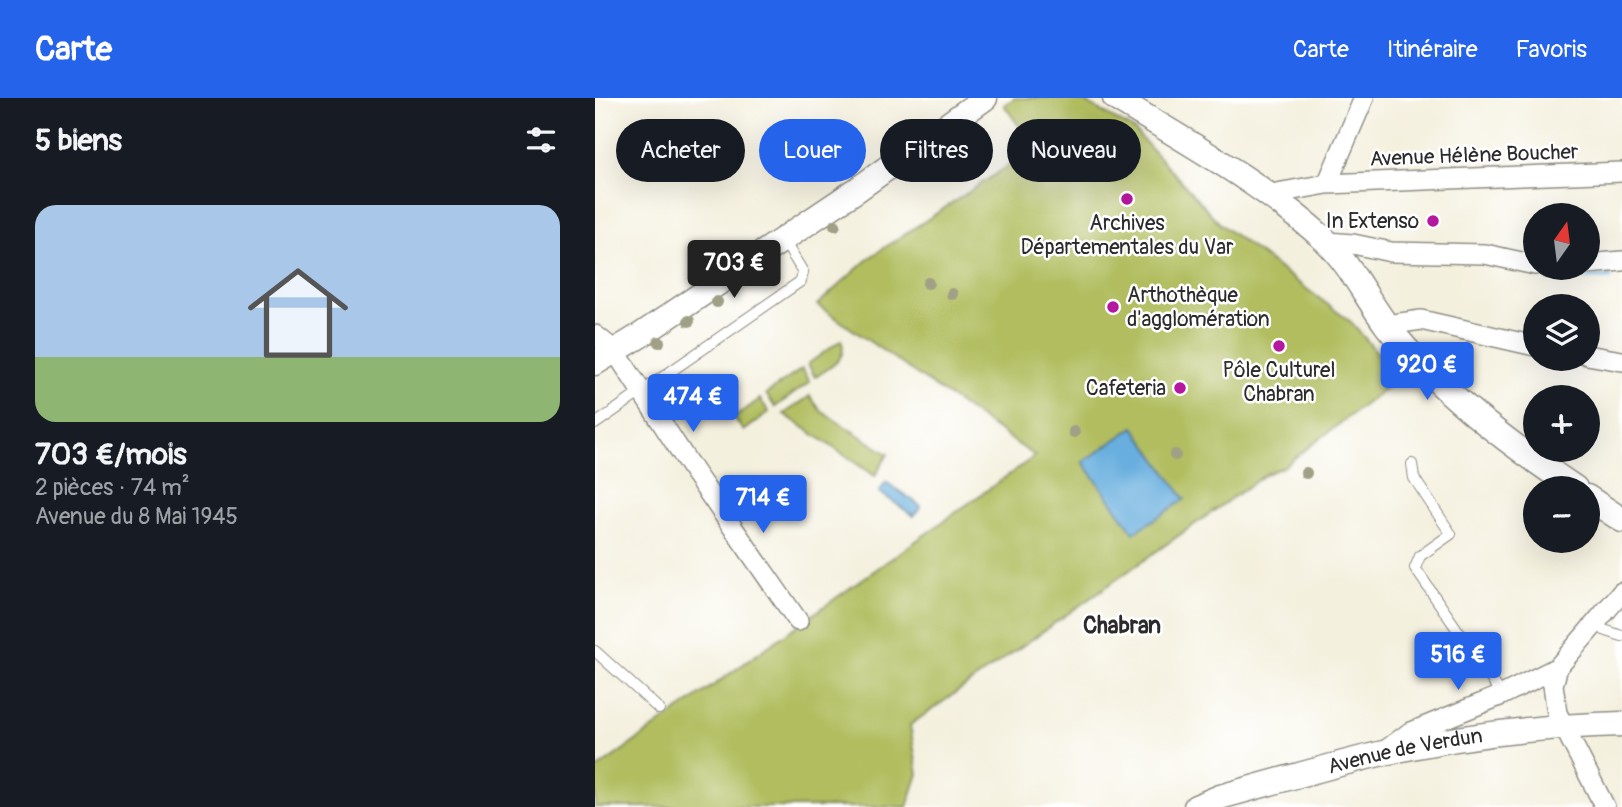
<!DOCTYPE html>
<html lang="fr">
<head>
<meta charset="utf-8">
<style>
	:root { --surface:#171b24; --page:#20242c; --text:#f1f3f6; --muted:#9ea1a6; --accent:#2563eb }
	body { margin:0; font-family:Pangolin,sans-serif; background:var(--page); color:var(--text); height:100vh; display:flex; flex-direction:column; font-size:26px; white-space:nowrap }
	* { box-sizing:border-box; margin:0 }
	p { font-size:23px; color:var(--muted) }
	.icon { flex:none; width:38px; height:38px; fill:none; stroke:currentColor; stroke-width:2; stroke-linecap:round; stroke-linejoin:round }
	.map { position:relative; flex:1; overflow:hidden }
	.panel { display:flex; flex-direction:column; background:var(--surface); width:595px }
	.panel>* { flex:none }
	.hud { position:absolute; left:21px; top:21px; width:665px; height:63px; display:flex; gap:14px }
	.needle { width:46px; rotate:14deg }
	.tools { position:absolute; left:928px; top:105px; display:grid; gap:14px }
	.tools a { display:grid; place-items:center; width:77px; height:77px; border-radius:50%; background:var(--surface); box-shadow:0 7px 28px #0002; font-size:35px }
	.price { position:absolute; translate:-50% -60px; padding:0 16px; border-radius:7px; background:var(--accent); color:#fff; font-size:23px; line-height:46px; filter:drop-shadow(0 2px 4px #0008) }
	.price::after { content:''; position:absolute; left:50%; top:42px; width:21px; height:16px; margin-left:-10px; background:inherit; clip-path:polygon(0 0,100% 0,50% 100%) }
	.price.active { background:#222; color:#fff }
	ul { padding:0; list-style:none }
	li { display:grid; align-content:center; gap:14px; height:371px; padding:0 35px }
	li span { display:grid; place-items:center; height:217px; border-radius:21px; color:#555 }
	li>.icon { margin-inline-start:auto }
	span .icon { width:126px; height:126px; fill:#fffc; stroke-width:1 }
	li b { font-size:30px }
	h2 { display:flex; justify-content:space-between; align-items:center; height:84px; padding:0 35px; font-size:30px }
	.pill { padding:0 24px; border-radius:32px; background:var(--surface); box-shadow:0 7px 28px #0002; font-size:24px; line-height:63px }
	.pill.active { background:var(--accent); color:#fff }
	header { display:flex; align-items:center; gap:42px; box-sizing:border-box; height:98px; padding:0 35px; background:var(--accent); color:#fff }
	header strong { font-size:33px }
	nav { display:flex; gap:38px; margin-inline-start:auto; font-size:24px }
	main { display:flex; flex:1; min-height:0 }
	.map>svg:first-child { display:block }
	.green { fill:#b1bd5e; stroke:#6e7444; stroke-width:2 }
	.water { fill:#67aede; stroke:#496c84; stroke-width:2 }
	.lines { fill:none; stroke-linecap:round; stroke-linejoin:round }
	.stream { stroke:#67aede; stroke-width:5 }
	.service-casing { stroke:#908e84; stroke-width:12 }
	.minor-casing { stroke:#908e84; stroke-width:22 }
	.tertiary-casing { stroke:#908e84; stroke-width:27 }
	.service { stroke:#fff; stroke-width:10 }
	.minor { stroke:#fff; stroke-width:19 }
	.tertiary { stroke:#fff; stroke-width:24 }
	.tree { fill:#9fa085 }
	.poi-dot { fill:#b5179e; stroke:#fff; stroke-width:2.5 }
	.labels { text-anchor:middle; stroke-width:5; stroke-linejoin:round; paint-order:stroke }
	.street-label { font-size:21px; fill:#2b2b2b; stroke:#fff }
	.poi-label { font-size:21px; fill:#2b2b2b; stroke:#fff; text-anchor:end }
	.neighbourhood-label { font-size:23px; font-weight:bold; fill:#2b2b2b; stroke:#fff }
</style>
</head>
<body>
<header>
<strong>Carte</strong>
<nav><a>Carte</a><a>Itinéraire</a><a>Favoris</a></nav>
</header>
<main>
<section class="panel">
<h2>5 biens<svg class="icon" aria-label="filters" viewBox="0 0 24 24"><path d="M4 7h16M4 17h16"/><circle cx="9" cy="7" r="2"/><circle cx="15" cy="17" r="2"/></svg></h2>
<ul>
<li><span style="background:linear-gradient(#a9c7e8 70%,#8fb573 0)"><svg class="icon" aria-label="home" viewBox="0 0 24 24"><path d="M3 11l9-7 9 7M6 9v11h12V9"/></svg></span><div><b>703 €/mois</b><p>2 pièces · 74 m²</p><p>Avenue du 8 Mai 1945</p></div></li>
</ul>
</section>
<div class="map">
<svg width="1027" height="709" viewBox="0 0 1027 709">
	<rect width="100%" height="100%" fill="#fff"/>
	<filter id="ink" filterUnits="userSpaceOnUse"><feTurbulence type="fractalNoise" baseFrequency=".0143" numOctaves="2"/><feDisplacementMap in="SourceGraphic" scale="14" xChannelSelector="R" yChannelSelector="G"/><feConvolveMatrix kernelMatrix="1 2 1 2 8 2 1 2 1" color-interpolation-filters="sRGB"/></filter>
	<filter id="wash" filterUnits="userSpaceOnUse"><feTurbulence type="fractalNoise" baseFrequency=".00686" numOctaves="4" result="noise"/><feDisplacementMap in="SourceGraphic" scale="28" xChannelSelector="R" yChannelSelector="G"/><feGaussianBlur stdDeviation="1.57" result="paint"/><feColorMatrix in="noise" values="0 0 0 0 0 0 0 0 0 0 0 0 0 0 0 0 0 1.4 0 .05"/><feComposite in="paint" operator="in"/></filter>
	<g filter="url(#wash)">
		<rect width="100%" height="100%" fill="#f4f0de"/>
		<!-- green -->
		<path class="green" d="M 420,0 L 475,0 L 488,3 L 539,32 L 626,127 L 756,224 L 804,280 L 688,369 L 671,376 L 315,627 L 323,676 L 312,709 L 0,709 L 0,672 L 440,358 L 222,207 L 274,160 L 440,50 L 409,7 Z
			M 246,242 C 254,261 234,270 220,279 L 213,266 Z
			M 207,271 L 215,284 L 180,309 L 171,296 Z
			M 215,298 L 226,313 L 293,356 L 280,378 L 189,316 Z
			M 165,301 L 174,314 L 149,333 L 139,320 Z"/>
		<!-- water -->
		<path class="water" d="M 539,329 L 590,401 L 539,435 L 488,364 Z
			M 291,384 L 326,408 L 319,418 L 284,394 Z"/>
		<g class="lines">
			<!-- stream -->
			<path class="stream" d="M 938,174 L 962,179 L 1015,179"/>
		</g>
	</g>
	<g filter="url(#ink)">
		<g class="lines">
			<defs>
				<path id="service" d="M 0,326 L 206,183 L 208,174 L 189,143
					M 817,366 L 819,380 L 856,436 L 825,458 L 820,470 L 907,597
					M 1001,525 L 1009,532 L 1027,538
					M 0,553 L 64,611"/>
				<path id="minor" d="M 732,86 L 1027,74
					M 676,96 L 732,86 L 769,0
					M 732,144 L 758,146 L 796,154 L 890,156 L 940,167
					M 992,166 L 1027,163
					M 953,170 L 956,170
					M 792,227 L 826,222 L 940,248
					M 0,237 L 20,253 L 99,374 L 203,523
					M 992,257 L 1027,263
					M 791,652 L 814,635 L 907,597 L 963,569
					M 1010,709 L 962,615 L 958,587 L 963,569 L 1027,494"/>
				<g id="tertiary">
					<path d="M 520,0 C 592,44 667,85 730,142 C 754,165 772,201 792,228 C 844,293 911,344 980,390"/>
					<path d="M 0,265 L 46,237 L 263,91 L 390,0"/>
					<path d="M 992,399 L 1027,422"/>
					<path id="s1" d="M 601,709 L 625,699 C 678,684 731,669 784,656 C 862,638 948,628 1027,626"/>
				</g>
			</defs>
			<!-- service casing -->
			<use href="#service" class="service-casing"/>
			<!-- minor casing -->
			<use href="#minor" class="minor-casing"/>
			<!-- tertiary casing -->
			<use href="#tertiary" class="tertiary-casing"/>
			<!-- service -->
			<use href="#service" class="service"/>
			<!-- minor -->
			<use href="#minor" class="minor"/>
			<!-- tertiary -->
			<use href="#tertiary" class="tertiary"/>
		</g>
		<!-- trees -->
		<g class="tree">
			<circle cx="362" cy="36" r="6"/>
			<circle cx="329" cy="61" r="6"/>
			<circle cx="240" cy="127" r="6"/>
			<circle cx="152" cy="181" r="6"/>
			<circle cx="333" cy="185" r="6"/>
			<circle cx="357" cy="196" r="6"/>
			<circle cx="122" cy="204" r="6"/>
			<circle cx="94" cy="223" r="6"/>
			<circle cx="64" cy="244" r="6"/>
			<circle cx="479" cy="334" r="6"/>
			<circle cx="580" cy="357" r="6"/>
			<circle cx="711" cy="375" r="6"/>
		</g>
	</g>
	<!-- markers -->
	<g class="poi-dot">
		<circle cx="532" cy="101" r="7"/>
		<circle cx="838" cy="123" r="7"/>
		<circle cx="518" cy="209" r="7"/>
		<circle cx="684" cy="248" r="7"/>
		<circle cx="585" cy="290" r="7"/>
	</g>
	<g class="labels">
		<!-- street labels -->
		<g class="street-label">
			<text transform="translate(879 57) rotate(-2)" y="7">Avenue Hélène Boucher</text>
			<text dy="7" stroke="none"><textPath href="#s1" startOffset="217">Avenue de Verdun</textPath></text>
		</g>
		<!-- poi labels -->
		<g class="poi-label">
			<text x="824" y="130">In Extenso</text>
			<text x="532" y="132" text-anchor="middle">Archives<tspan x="532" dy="24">Départementales du Var</tspan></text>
			<text x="532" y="204" text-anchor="start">Arthothèque<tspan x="532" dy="24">d'agglomération</tspan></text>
			<text x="684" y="279" text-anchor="middle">Pôle Culturel<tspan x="684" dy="24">Chabran</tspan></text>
			<text x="571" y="297">Cafeteria</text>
		</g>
		<!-- neighbourhood labels -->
		<g class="neighbourhood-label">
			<text x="527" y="535">Chabran</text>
		</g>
	</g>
</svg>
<div class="tools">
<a><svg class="needle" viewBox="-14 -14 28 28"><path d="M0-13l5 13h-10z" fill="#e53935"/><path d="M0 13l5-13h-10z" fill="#9ea1a6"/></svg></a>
<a><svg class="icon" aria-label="layers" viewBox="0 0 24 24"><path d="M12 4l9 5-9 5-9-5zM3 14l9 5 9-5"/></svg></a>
<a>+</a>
<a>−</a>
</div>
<b class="price active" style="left:139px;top:202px">703 €</b>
<b class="price" style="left:832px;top:304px">920 €</b>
<b class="price" style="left:98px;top:336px">474 €</b>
<b class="price" style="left:168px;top:437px">714 €</b>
<b class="price" style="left:863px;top:594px">516 €</b>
<div class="hud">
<a class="pill">Acheter</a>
<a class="pill active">Louer</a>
<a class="pill">Filtres</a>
<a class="pill">Nouveau</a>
</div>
</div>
</main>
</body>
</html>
